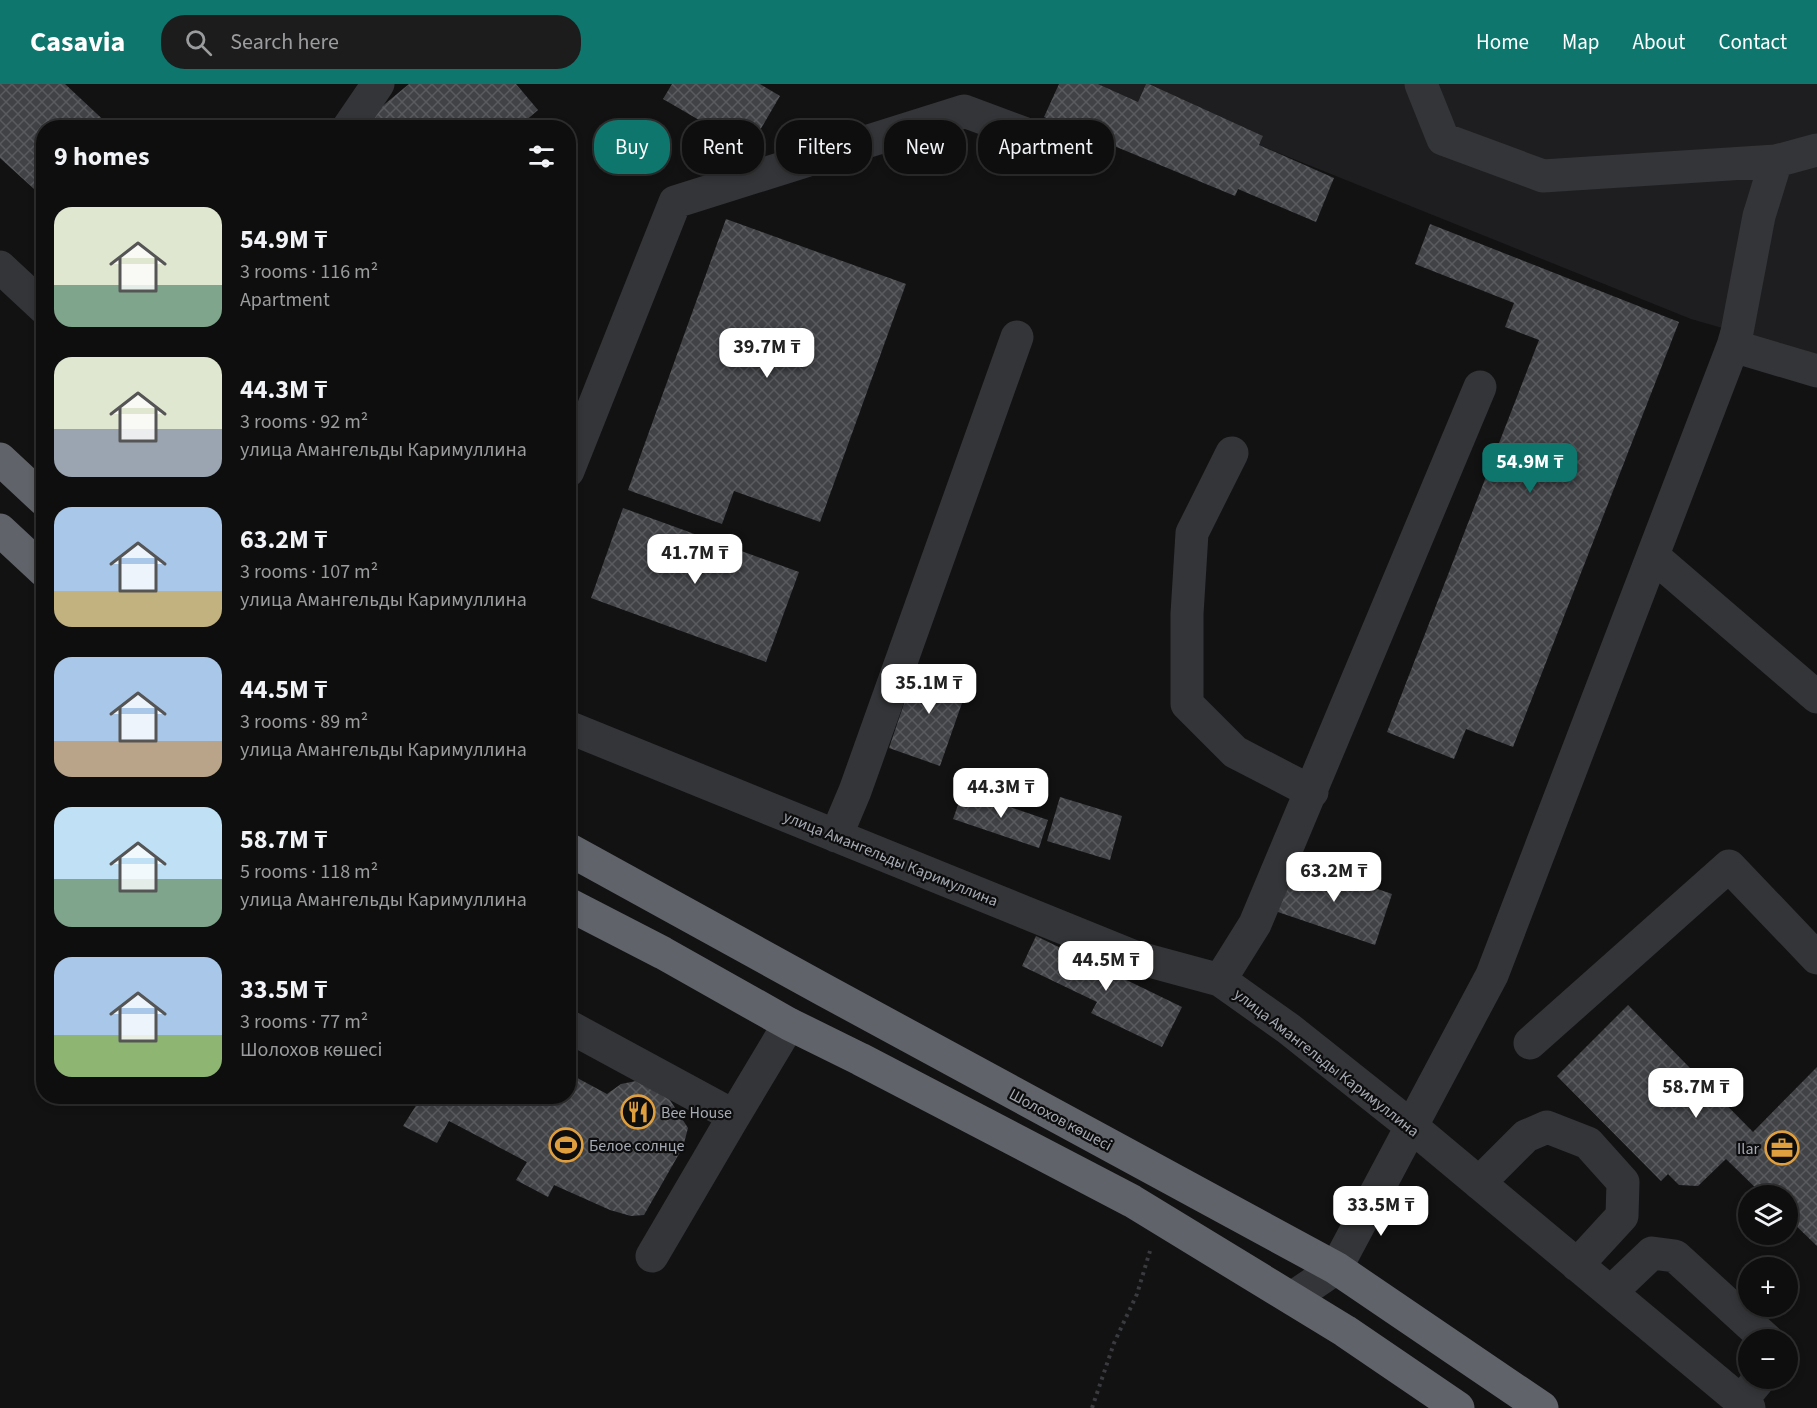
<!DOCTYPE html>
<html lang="en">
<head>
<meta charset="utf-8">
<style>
	:root { --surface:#0e0e0e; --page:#1c1c1c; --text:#f1f3f6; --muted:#9b9c9e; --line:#2e2e2e; --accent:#0f766e }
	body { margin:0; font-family:"Source Sans 3",sans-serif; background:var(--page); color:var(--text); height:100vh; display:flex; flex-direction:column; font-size:22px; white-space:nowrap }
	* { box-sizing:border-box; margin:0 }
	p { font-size:20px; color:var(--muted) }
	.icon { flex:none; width:33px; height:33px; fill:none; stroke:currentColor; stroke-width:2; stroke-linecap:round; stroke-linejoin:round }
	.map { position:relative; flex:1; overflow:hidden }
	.details { position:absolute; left:36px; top:36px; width:540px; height:984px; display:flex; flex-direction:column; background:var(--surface); border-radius:24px; box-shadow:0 3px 9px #0003,0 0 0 2px var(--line) }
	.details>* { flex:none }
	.guide { position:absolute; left:594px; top:36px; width:570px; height:54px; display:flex; gap:12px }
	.fabs { position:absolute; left:1738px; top:1101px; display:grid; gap:12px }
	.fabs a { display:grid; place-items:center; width:60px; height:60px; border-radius:50%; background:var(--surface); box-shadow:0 3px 9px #0003,0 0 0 2px var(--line); font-size:30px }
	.price { position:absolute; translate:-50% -51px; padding:0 14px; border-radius:12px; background:#fff; color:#222; font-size:20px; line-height:39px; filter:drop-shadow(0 2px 3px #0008) }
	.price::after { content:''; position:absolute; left:50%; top:36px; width:18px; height:14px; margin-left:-9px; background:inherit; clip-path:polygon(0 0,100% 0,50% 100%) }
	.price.on { background:var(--accent); color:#fff }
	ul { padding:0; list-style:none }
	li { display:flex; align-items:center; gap:18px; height:150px; padding:0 18px }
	li span { display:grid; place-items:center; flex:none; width:168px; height:120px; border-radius:18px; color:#555 }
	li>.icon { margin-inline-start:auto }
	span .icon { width:72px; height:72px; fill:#fffc; stroke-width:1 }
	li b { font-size:26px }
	h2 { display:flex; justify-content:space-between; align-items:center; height:72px; padding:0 18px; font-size:26px }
	.pill { padding:0 21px; border-radius:24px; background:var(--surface); box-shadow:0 3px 9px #0003,0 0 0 2px var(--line); font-size:21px; line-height:54px }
	.pill.on { background:var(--accent); color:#fff }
	header { display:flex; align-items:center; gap:36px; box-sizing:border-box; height:84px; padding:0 30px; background:var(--accent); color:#fff }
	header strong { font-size:28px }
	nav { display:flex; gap:33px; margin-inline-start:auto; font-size:21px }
	.search { width:420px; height:54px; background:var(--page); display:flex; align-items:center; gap:15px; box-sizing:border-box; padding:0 21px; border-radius:24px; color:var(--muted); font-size:22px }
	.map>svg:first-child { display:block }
	.built { fill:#1e1e20 }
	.building { fill:url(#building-cross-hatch) }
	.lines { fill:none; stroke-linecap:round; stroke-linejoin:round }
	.path { stroke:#3a3b3f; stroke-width:4; stroke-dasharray:3 4.5; stroke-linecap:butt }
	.minor { stroke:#343538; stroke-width:33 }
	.highway { stroke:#606369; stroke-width:33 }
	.labels { text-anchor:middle; stroke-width:4.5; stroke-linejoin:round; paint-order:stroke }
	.street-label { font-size:16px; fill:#a5aab3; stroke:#0d0d0e }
	.poi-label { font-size:16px; fill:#a5aab3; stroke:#0d0d0e; text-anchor:start }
</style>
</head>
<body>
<header>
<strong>Casavia</strong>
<div class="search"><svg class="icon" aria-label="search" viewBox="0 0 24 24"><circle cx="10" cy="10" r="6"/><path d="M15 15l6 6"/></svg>Search here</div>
<nav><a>Home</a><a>Map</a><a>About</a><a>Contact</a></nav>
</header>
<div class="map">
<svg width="1817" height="1324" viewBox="0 0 1817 1324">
	<defs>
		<pattern id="building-cross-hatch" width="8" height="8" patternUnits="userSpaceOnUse" patternTransform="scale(1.5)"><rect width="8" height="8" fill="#414246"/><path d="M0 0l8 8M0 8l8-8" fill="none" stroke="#595b5e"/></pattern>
	</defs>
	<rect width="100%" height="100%" fill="#121213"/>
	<!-- built -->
	<path class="built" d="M 1098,0 L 1146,0 L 1138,18 Z
		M 1149,0 L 1817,0 L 1817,271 L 1691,235 L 1259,61 L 1263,52 Z"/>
	<!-- building -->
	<path class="building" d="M 0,0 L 65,0 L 112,44 L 44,44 L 44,114 L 0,74 Z
		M 409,0 L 516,0 L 538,26 L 517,44 L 376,44 L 368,34 Z
		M 672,0 L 760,0 L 780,12 L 749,65 L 663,15 Z
		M 1059,0 L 1098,0 L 1138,18 L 1146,0 L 1149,0 L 1263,52 L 1259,61 L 1334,94 L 1316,138 L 1238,105 L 1235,112 L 1044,33 Z
		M 726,135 L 906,200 L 820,438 L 734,407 L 722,440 L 628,406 Z
		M 1430,140 L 1679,238 L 1513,663 L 1466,645 L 1454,675 L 1387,648 L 1539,256 L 1505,243 L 1514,219 L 1415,180 Z
		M 623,424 L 799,488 L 766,578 L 591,514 Z
		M 917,581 L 969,599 L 940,682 L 889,664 Z
		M 963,707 L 1048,736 L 1039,764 L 953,735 Z
		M 1060,713 L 1122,732 L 1110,776 L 1047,757 Z
		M 1293,776 L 1392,810 L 1375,861 L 1275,827 Z
		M 1036,852 L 1182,923 L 1162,963 L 1091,929 L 1097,918 L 1022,882 Z
		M 1628,921 L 1753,1048 L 1817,983 L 1817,1162 L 1788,1134 L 1788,1112 L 1764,1112 L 1726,1075 L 1698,1102 L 1679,1101 L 1668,1090 L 1661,1097 L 1557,992 Z
		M 568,989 L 607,1010 L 621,1000 L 641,996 L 668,1013 L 688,1044 L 683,1063 L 644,1131 L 631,1132 L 610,1126 L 554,1101 L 548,1113 L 516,1096 L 527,1078 L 449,1037 L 437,1059 L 403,1042 L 417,1020 L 403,1012 L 568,1012 Z"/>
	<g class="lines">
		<!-- path -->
		<path class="path" d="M 1092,1324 L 1114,1259 L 1137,1210 L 1150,1167"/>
		<!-- minor -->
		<path class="minor" d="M 1421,0 L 1443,55 L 1543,92 L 1776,77
			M 348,44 L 378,0
			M 0,183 L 44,224
			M 1733,262 L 1737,248 L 1759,132 L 1776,77 L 1817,66
			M 1232,369 L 1192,449 L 1187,530 L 1187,620 L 1235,668 L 1312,708
			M 568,387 L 675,118 L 964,27 L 1064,64
			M 1653,472 L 1817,613
			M 568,643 L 1135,873 L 1220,896 L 1289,945 L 1411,1042 L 1749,1324
			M 836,752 L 855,707 L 1017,253
			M 1220,896 L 1255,840 L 1480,303
			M 568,942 L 734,1032 L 789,940
			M 1530,959 L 1729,782 L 1817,874
			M 1479,1099 L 1526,1052 L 1547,1043 L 1588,1059 L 1623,1098 L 1622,1132 L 1577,1181
			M 652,1172 L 734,1032
			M 1611,1208 L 1652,1169 L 1675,1172 L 1767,1256
			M 1292,1214 L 1336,1184 L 1492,891 L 1733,262 L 1817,287
			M 1741,1317 L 1760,1294"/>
		<!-- highway -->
		<path class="highway" d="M 0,375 L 44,416
			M 0,446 L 44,487
			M 568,765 L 824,906 L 1336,1184 L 1542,1324
			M 568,820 L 663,869 L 789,940 L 860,975 L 1132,1117 L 1345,1247 L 1458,1324"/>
	</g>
	<!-- icons -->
	<defs>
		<symbol id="restaurant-ring" viewBox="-11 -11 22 22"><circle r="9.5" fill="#0d0d0e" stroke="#df9f3e" stroke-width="1.5"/><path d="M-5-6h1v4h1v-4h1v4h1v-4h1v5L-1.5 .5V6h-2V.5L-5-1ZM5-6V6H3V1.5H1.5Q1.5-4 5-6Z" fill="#df9f3e"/></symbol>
		<symbol id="stadium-ring" viewBox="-11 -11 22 22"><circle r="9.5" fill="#0d0d0e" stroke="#df9f3e" stroke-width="1.5"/><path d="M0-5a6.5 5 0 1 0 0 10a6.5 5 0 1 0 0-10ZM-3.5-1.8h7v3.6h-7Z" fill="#df9f3e"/></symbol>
		<symbol id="office-ring" viewBox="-11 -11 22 22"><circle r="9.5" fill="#0d0d0e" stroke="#df9f3e" stroke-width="1.5"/><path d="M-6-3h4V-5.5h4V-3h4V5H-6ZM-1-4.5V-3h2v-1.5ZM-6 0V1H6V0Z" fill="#df9f3e"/></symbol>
	</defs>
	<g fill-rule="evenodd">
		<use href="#restaurant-ring" x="619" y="1009" width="38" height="38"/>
		<use href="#stadium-ring" x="547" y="1042" width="38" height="38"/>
		<use href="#office-ring" x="1763" y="1045" width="38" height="38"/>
	</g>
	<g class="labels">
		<!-- street labels -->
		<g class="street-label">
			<text transform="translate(891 774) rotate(22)" y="6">улица Амангельды Каримуллина</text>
			<text transform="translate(1327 978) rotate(38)" y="6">улица Амангельды Каримуллина</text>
			<text transform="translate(1061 1035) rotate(28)" y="6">Шолохов көшесі</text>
		</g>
		<!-- poi labels -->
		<g class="poi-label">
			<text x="661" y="1034">Bee House</text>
			<text x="589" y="1067">Белое солнце</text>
			<text x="1759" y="1070" text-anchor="end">Ilar</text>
		</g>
	</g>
</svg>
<div class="fabs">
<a><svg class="icon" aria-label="layers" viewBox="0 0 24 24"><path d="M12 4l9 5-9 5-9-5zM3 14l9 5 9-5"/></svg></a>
<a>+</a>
<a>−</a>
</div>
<b class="price" style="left:767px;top:295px">39.7M ₸</b>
<b class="price on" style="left:1530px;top:410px">54.9M ₸</b>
<b class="price" style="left:695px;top:501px">41.7M ₸</b>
<b class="price" style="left:929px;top:631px">35.1M ₸</b>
<b class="price" style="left:1001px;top:735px">44.3M ₸</b>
<b class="price" style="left:1334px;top:819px">63.2M ₸</b>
<b class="price" style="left:1106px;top:908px">44.5M ₸</b>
<b class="price" style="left:1696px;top:1035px">58.7M ₸</b>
<b class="price" style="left:1381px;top:1153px">33.5M ₸</b>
<div class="guide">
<a class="pill on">Buy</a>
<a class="pill">Rent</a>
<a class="pill">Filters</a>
<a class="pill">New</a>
<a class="pill">Apartment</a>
</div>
<section class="details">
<h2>9 homes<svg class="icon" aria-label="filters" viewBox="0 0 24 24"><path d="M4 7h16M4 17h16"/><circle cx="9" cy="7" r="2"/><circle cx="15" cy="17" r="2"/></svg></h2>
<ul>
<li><span style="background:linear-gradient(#dfe7d0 65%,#7fa58c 0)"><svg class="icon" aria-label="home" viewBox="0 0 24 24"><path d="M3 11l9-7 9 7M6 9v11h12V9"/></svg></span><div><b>54.9M ₸</b><p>3 rooms · 116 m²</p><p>Apartment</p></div></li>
<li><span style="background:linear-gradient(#dfe7d0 60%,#9aa5b1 0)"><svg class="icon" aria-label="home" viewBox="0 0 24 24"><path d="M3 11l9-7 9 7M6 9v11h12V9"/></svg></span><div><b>44.3M ₸</b><p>3 rooms · 92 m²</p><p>улица Амангельды Каримуллина</p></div></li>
<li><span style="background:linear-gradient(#a9c7e8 70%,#c2b280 0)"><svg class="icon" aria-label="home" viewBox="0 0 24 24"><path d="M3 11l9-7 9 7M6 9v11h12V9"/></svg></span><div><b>63.2M ₸</b><p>3 rooms · 107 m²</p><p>улица Амангельды Каримуллина</p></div></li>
<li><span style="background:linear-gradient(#a9c7e8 70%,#b9a48a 0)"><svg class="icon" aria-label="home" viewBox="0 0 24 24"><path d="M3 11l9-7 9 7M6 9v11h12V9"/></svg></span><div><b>44.5M ₸</b><p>3 rooms · 89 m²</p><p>улица Амангельды Каримуллина</p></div></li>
<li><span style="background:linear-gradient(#bfe0f5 60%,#7fa58c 0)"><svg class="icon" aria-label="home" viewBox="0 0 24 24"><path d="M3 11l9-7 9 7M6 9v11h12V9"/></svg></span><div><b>58.7M ₸</b><p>5 rooms · 118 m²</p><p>улица Амангельды Каримуллина</p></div></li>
<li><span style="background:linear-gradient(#a9c7e8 65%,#8fb573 0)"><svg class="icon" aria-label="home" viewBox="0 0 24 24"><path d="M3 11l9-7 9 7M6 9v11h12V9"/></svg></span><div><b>33.5M ₸</b><p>3 rooms · 77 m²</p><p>Шолохов көшесі</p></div></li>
</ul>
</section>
</div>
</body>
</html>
